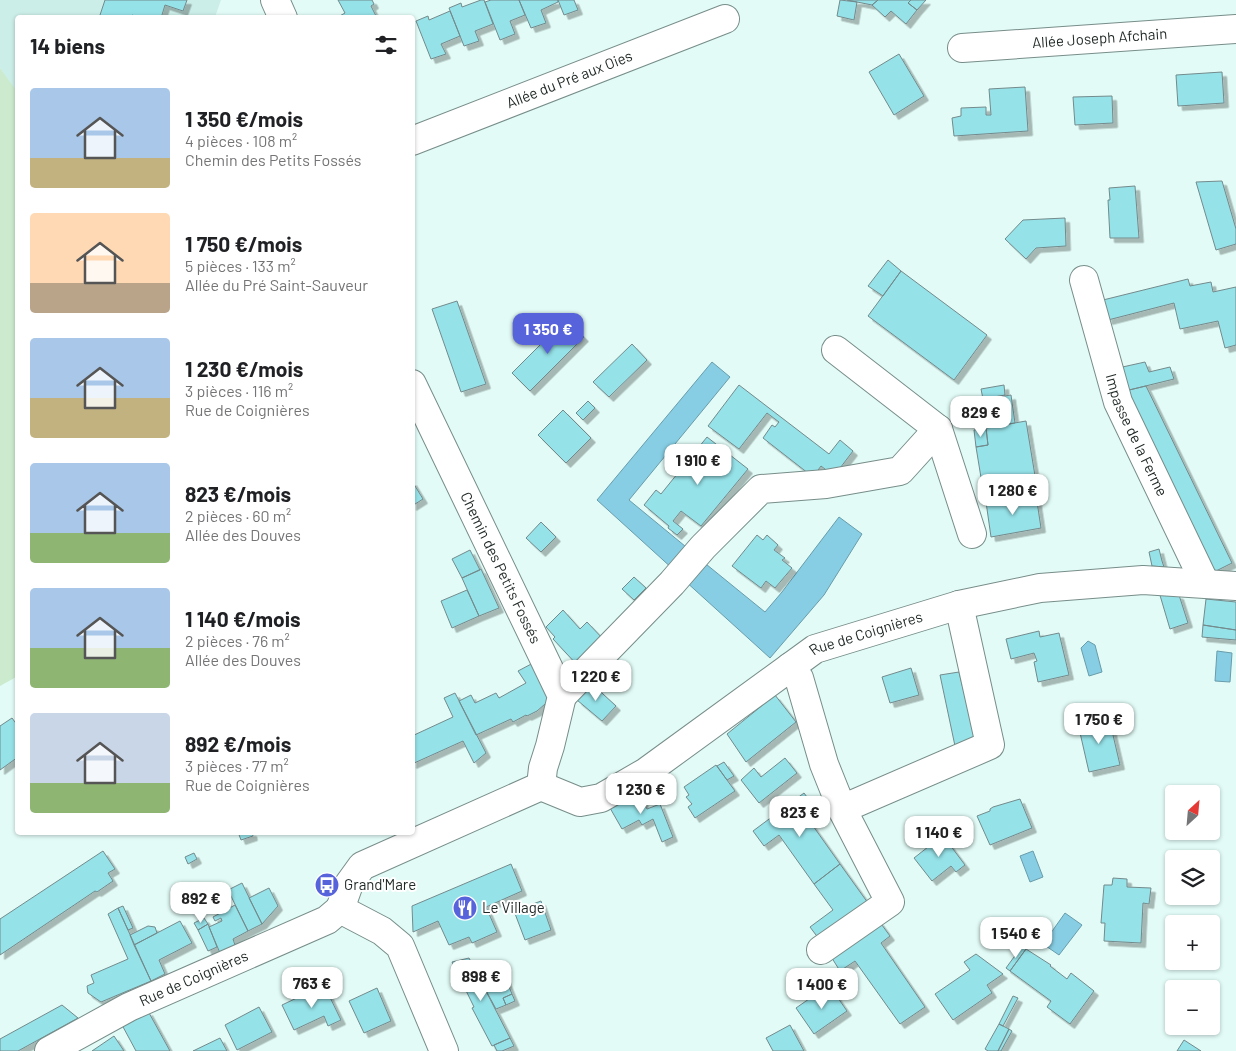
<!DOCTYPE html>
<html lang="fr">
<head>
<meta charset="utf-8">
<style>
	:root { --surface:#fff; --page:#f2f2f2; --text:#202124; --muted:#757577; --accent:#5763da }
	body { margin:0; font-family:Barlow,sans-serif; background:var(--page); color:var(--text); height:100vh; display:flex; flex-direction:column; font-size:19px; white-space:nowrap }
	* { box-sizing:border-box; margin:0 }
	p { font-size:16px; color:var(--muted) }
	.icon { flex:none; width:28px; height:28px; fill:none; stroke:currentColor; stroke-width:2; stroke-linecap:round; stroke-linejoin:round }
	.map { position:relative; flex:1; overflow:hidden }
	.side { position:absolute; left:15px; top:15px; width:400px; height:820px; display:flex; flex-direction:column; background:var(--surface); border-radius:5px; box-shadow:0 1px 4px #0004 }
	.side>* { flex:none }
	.needle { width:32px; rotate:26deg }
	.controls { position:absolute; left:1165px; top:785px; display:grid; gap:10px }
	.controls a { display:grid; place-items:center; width:55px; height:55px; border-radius:5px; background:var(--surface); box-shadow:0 1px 4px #0004; font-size:25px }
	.price { position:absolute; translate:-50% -42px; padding:0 11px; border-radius:10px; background:#fff; color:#222; font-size:16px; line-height:32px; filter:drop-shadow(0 1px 2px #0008) }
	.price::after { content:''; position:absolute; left:50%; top:30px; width:15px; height:11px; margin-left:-8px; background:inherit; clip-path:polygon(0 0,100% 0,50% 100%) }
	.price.current { background:var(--accent); color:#fff }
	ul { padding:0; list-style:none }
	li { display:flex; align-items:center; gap:15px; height:125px; padding:0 15px }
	li span { display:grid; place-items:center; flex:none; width:140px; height:100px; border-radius:5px; color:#555 }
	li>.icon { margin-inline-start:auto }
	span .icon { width:60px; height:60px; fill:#fffc; stroke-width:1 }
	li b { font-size:21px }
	h2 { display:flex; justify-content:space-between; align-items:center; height:60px; padding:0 15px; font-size:21px }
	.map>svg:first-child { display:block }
	.built { fill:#cceee8 }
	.green { fill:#ccebce }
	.water { fill:#87cee4; stroke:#689cab }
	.building { fill:#95e2e8; stroke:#738a8c; filter:url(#shadow) }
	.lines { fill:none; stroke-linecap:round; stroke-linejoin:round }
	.minor-casing { stroke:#778d89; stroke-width:30 }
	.minor { stroke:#fff; stroke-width:28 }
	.labels { text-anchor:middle; stroke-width:4; stroke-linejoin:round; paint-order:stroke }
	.street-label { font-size:15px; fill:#1f2826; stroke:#fff }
	.poi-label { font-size:15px; fill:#1f2826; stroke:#fff; text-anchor:start }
</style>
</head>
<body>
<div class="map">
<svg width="1236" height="1051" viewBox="0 0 1236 1051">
	<defs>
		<filter id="shadow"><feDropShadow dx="4.5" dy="4.5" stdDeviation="0" flood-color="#0004"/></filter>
	</defs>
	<rect width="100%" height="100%" fill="#e2fbf6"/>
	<!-- built -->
	<path class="built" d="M 0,0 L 221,0 L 215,17 L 18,18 L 17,93 L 0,68 Z"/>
	<!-- green -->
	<path class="green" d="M 0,68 L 18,93 L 18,676 L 0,686 Z"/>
	<!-- water -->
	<path class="water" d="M 712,362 L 730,377 L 629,500 L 691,551 L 674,570 L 597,500 Z
		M 839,517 L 862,534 L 824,595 L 770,658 L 684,580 L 701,560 L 765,612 L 782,592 Z
		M 1088,641 L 1095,645 L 1102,672 L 1089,676 L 1081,648 Z
		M 1217,651 L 1232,653 L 1230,682 L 1215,681 Z
		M 1033,851 L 1043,877 L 1030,882 L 1020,856 Z
		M 1065,913 L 1082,925 L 1059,955 L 1043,944 Z"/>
	<!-- building -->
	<path class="building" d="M 105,0 L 187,0 L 183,11 L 165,5 L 161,18 L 140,18 L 132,15 L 131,18 L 99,18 Z
		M 338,0 L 372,0 L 374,4 L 371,6 L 376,16 L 336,18 L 345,13 Z
		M 481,0 L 484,0 L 493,24 L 475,31 L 479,41 L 464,46 L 449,8 L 461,3 L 462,7 Z
		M 491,0 L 519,0 L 525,15 L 510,21 L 515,34 L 500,40 L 485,2 Z
		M 519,0 L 558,0 L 558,2 L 541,10 L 546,23 L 531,28 Z
		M 558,0 L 574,0 L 578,10 L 564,15 Z
		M 840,0 L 857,2 L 854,20 L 837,16 Z
		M 847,0 L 878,0 L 872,5 Z
		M 878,0 L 911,0 L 908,3 L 917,10 L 906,24 L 891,11 L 885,17 L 872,5 Z
		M 911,0 L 926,0 L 917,10 L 908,3 Z
		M 450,11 L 460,36 L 441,44 L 446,54 L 431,59 L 416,21 L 428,16 L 429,20 Z
		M 899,54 L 924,96 L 894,115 L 869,72 Z
		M 1222,72 L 1224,103 L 1178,106 L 1176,75 Z
		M 1025,87 L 1028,131 L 954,136 L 952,118 L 961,116 L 961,108 L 986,107 L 986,115 L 991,115 L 989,89 Z
		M 1112,96 L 1113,123 L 1075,125 L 1073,97 Z
		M 1222,181 L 1236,229 L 1236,244 L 1216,250 L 1196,182 Z
		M 1135,186 L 1139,238 L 1110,238 L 1108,200 L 1110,200 L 1109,188 Z
		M 1065,218 L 1066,246 L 1036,248 L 1026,259 L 1005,239 L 1023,220 Z
		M 888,260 L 901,271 L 883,296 L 868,286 Z
		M 901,271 L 987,335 L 954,380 L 868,316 Z
		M 1188,279 L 1190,286 L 1211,282 L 1213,292 L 1236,287 L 1236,345 L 1225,348 L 1218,321 L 1180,329 L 1174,303 L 1108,320 L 1103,300 Z
		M 457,301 L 486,384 L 461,392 L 432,309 Z
		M 566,319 L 584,337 L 530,391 L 512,373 Z
		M 632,344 L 647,360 L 609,397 L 593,382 Z
		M 1145,362 L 1149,372 L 1170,367 L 1174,379 L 1125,391 L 1118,368 Z
		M 739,385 L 829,454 L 840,440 L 853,451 L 834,476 L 821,466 L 813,477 L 763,438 L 772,425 L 775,427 L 779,422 L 767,413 L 739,449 L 708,426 Z
		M 1004,385 L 1005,395 L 983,399 L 981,389 Z
		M 1146,386 L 1232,563 L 1216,571 L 1214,571 L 1125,391 Z
		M 1011,395 L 1015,423 L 984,428 L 979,400 Z
		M 588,401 L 595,408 L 583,420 L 576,413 Z
		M 563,410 L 591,438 L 566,463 L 538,435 Z
		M 1026,421 L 1038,494 L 985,502 L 976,447 L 988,445 L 986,428 Z
		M 986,428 L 988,445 L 976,447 L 974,430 Z
		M 707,437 L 748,469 L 701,526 L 681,511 L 673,521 L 683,529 L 677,535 L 668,528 L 669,526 L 644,505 L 656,490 L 661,494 Z
		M 412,481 L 423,499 L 412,506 Z
		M 1036,495 L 1041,528 L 991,537 L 986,502 Z
		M 541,522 L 556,537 L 541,552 L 526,538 Z
		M 757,535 L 763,540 L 767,535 L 778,545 L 774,550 L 785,558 L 782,560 L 792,568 L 775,588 L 766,581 L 761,588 L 732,566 Z
		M 1159,549 L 1162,561 L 1164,567 L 1152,566 L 1149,552 Z
		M 470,550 L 480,570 L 462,578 L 452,559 Z
		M 481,569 L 499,608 L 479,616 L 462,578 Z
		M 634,577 L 646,588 L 634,600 L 622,589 Z
		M 467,590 L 479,616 L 452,628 L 441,601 Z
		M 1159,592 L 1179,595 L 1188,623 L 1170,629 Z
		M 1206,599 L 1236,602 L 1236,630 L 1203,625 Z
		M 563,610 L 580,629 L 587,622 L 605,641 L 579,667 L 553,639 L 555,637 L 546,627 Z
		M 1203,625 L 1236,630 L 1236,640 L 1202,637 Z
		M 1039,631 L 1040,637 L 1059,633 L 1069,675 L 1038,682 L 1034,662 L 1037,661 L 1034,653 L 1011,659 L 1006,639 Z
		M 535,662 L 552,698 L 537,711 L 527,716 L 526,715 L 513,722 L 511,719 L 476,735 L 459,701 L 471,695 L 475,703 L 496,693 L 499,698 L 526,683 L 518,671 Z
		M 911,668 L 919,695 L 890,703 L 882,677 Z
		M 959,672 L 975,738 L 955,746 L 940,675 Z
		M 591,683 L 616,706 L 602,721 L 577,700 Z
		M 455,693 L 486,753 L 474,763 L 463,741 L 412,764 L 412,736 L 453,717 L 444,698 Z
		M 775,695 L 796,722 L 746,762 L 727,734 Z
		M 12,718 L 18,726 L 18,757 L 0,770 L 0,726 Z
		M 1109,718 L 1120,765 L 1089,772 L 1078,724 Z
		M 785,758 L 797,773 L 759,803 L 741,780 L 754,768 L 761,777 Z
		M 724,762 L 734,776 L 727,780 L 717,766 Z
		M 716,765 L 735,791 L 695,818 L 688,807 L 692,804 L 686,797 L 689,795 L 684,787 Z
		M 638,791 L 647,809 L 660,804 L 673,837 L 662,842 L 653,819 L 642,825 L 639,820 L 622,829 L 610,808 Z
		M 804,793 L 816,809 L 806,816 L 840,864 L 814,884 L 779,835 L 764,846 L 753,831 Z
		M 1020,799 L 1032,828 L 990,845 L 977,816 L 990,811 L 990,809 L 993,807 Z
		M 238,832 L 252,832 L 253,836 L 241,840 Z
		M 941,833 L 965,865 L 956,872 L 951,866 L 932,881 L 914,858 L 933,843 L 931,840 Z
		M 103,851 L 115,869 L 108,873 L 113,881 L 97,892 L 95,891 L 0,955 L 0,919 Z
		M 194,853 L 197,859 L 188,864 L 185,857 Z
		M 511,864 L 522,891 L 486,907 L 497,932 L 472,943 L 469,937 L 449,945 L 438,921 L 413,932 L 412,906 Z
		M 840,864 L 868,903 L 819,939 L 810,927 L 833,910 L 814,884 Z
		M 1113,878 L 1127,879 L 1127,887 L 1151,888 L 1149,904 L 1143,903 L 1141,943 L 1104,941 L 1105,923 L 1101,923 L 1104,885 L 1112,885 Z
		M 242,883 L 262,924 L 248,931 L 228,890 Z
		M 269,888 L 278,906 L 262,924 L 249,898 Z
		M 541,901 L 551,930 L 525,940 L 514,911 Z
		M 235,905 L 248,931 L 233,939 L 235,945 L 220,953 L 209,927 L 222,921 L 221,918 L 215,921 L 213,917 Z
		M 123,906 L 133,928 L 128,930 L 118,908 Z
		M 118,908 L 151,981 L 101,1002 L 88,993 L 87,986 L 94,983 L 91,975 L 128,959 L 108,914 Z
		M 204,918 L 208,924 L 198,930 L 194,923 Z
		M 180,921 L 192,943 L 159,960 L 165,974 L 151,981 L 134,945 Z
		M 879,921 L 890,936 L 881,943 L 925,1007 L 900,1024 L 855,961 L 840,971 L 830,955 Z
		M 208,924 L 217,947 L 208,951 L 198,930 Z
		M 148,926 L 155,927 L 157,933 L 134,945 L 130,935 Z
		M 1022,946 L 1026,949 L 1010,971 L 1006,968 Z
		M 1026,949 L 1051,965 L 1050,966 L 1067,979 L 1071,973 L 1094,991 L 1070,1024 L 1047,1007 L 1051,1001 L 1010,971 Z
		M 976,954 L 1003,974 L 987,985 L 992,993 L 953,1020 L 935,994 L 970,970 L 964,962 Z
		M 469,958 L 510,1038 L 492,1046 L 472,1008 L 474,1007 L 452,962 Z
		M 505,977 L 512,994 L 503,998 L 506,1005 L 496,1009 L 483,985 Z
		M 324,985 L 341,1020 L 328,1026 L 324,1016 L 294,1030 L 282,1005 Z
		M 829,985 L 847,1011 L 814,1034 L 796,1008 Z
		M 377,988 L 391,1021 L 364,1033 L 349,1001 Z
		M 512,994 L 515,1001 L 506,1005 L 503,998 Z
		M 1013,996 L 1018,998 L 1003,1026 L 999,1024 Z
		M 62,1005 L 78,1018 L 18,1051 L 0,1051 L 0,1039 Z
		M 259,1007 L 272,1032 L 237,1050 L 225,1025 Z
		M 148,1011 L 170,1051 L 136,1051 L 122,1025 Z
		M 999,1024 L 1009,1029 L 998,1051 L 988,1051 L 985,1049 Z
		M 790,1025 L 804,1051 L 773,1051 L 766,1038 Z
		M 1009,1029 L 1012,1031 L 1001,1051 L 998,1051 Z
		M 114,1036 L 124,1051 L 92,1051 Z
		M 220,1038 L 227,1051 L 193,1051 Z
		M 510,1038 L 514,1046 L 502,1051 L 497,1051 L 494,1045 Z
		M 1184,1040 L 1201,1051 L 1177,1051 Z"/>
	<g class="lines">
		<defs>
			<g id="minor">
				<path d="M 275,0 L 283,18"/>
				<path id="s1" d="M 962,48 L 1236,29"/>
				<path id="s2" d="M 412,141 L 725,19"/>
				<path id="s3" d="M 1084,280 L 1118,402 L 1205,583"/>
				<path id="s4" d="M 412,384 L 562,696 L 550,746 L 543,768 L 541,786"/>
				<path d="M 938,429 L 972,534"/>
				<path d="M 790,667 L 799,678 L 824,764 L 842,809 L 890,902 L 821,950"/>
				<path d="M 562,696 L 672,583 L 703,547 L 761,489 L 826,484 L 900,471 L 938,429 L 836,350"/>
				<path id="s5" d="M 541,786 L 580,802 L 601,798 L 646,772 L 815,649 L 959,605 L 1040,588 L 1143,580 L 1236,586"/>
				<path d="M 842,809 L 990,745 L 959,605"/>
				<path d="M 340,909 L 349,884 L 362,866 L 541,786"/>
				<path d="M 340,909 L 382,931 L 400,946 L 444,1051"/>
				<path id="s6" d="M 49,1051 L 129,1007 L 327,920 L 340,909"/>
			</g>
		</defs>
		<!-- minor casing -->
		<use href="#minor" class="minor-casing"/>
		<!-- minor -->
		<use href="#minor" class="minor"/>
	</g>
	<!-- icons -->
	<defs>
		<symbol id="bus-disc" viewBox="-11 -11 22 22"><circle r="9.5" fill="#5763da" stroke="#fff"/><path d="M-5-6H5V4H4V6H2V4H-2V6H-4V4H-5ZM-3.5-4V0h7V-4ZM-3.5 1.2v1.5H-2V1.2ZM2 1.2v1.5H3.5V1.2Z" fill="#fff"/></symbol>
		<symbol id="restaurant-disc" viewBox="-11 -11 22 22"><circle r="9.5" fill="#5763da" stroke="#fff"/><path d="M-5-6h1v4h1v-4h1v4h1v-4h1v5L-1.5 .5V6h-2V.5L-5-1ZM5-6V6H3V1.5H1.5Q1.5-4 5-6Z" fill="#fff"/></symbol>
	</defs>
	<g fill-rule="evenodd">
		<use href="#bus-disc" x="313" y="871" width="28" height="28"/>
		<use href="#restaurant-disc" x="451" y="894" width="28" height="28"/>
	</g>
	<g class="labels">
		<!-- street labels -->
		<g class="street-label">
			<text dy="5" stroke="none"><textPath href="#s1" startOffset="138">Allée Joseph Afchain</textPath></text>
			<text dy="5" stroke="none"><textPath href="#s2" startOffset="169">Allée du Pré aux Oies</textPath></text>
			<text dy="5" stroke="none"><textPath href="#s3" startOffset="164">Impasse de la Ferme</textPath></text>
			<text dy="5" stroke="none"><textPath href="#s4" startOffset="204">Chemin des Petits Fossés</textPath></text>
			<text dy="5" stroke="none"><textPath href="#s5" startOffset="378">Rue de Coignières</textPath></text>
			<text dy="5" stroke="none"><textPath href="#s6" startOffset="162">Rue de Coignières</textPath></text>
		</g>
		<!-- poi labels -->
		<g class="poi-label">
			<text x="344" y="890">Grand'Mare</text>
			<text x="482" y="913">Le Village</text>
		</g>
	</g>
</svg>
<div class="controls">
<a><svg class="needle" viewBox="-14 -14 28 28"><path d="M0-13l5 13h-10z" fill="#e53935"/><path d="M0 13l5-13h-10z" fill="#757577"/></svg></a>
<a><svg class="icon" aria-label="layers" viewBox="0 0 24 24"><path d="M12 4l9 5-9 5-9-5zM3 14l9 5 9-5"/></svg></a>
<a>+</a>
<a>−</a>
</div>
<b class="price current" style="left:548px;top:355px">1 350 €</b>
<b class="price" style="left:981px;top:438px">829 €</b>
<b class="price" style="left:698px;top:486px">1 910 €</b>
<b class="price" style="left:1013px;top:516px">1 280 €</b>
<b class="price" style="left:596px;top:702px">1 220 €</b>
<b class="price" style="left:1099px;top:745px">1 750 €</b>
<b class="price" style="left:641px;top:815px">1 230 €</b>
<b class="price" style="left:800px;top:838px">823 €</b>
<b class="price" style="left:939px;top:858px">1 140 €</b>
<b class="price" style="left:201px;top:924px">892 €</b>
<b class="price" style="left:1016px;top:959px">1 540 €</b>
<b class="price" style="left:481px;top:1002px">898 €</b>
<b class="price" style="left:312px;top:1009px">763 €</b>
<b class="price" style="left:822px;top:1010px">1 400 €</b>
<section class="side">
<h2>14 biens<svg class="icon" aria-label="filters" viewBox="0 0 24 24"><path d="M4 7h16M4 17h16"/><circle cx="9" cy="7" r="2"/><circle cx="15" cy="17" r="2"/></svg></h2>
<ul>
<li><span style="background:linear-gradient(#a9c7e8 70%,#c2b280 0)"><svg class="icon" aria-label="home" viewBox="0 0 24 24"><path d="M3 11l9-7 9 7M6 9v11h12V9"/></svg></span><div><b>1 350 €/mois</b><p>4 pièces · 108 m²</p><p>Chemin des Petits Fossés</p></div></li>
<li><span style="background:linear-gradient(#ffd9b3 70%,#b9a48a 0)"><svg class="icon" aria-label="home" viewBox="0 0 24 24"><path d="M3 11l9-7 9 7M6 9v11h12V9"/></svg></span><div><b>1 750 €/mois</b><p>5 pièces · 133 m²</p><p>Allée du Pré Saint-Sauveur</p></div></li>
<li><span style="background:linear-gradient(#a9c7e8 60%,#c2b280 0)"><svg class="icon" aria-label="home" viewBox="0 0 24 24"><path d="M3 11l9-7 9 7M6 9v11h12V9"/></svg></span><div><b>1 230 €/mois</b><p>3 pièces · 116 m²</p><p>Rue de Coignières</p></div></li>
<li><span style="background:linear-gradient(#a9c7e8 70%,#8fb573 0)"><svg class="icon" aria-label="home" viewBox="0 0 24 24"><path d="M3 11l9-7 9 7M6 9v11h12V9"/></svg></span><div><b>823 €/mois</b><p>2 pièces · 60 m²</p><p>Allée des Douves</p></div></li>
<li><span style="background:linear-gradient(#a9c7e8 60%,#8fb573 0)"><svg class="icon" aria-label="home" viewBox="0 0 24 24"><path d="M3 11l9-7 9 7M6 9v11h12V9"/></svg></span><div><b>1 140 €/mois</b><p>2 pièces · 76 m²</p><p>Allée des Douves</p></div></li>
<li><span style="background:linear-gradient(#c9d6e8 70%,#8fb573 0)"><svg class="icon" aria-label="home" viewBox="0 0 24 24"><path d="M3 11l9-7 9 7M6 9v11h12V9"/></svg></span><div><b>892 €/mois</b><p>3 pièces · 77 m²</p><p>Rue de Coignières</p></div></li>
</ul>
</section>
</div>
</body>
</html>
